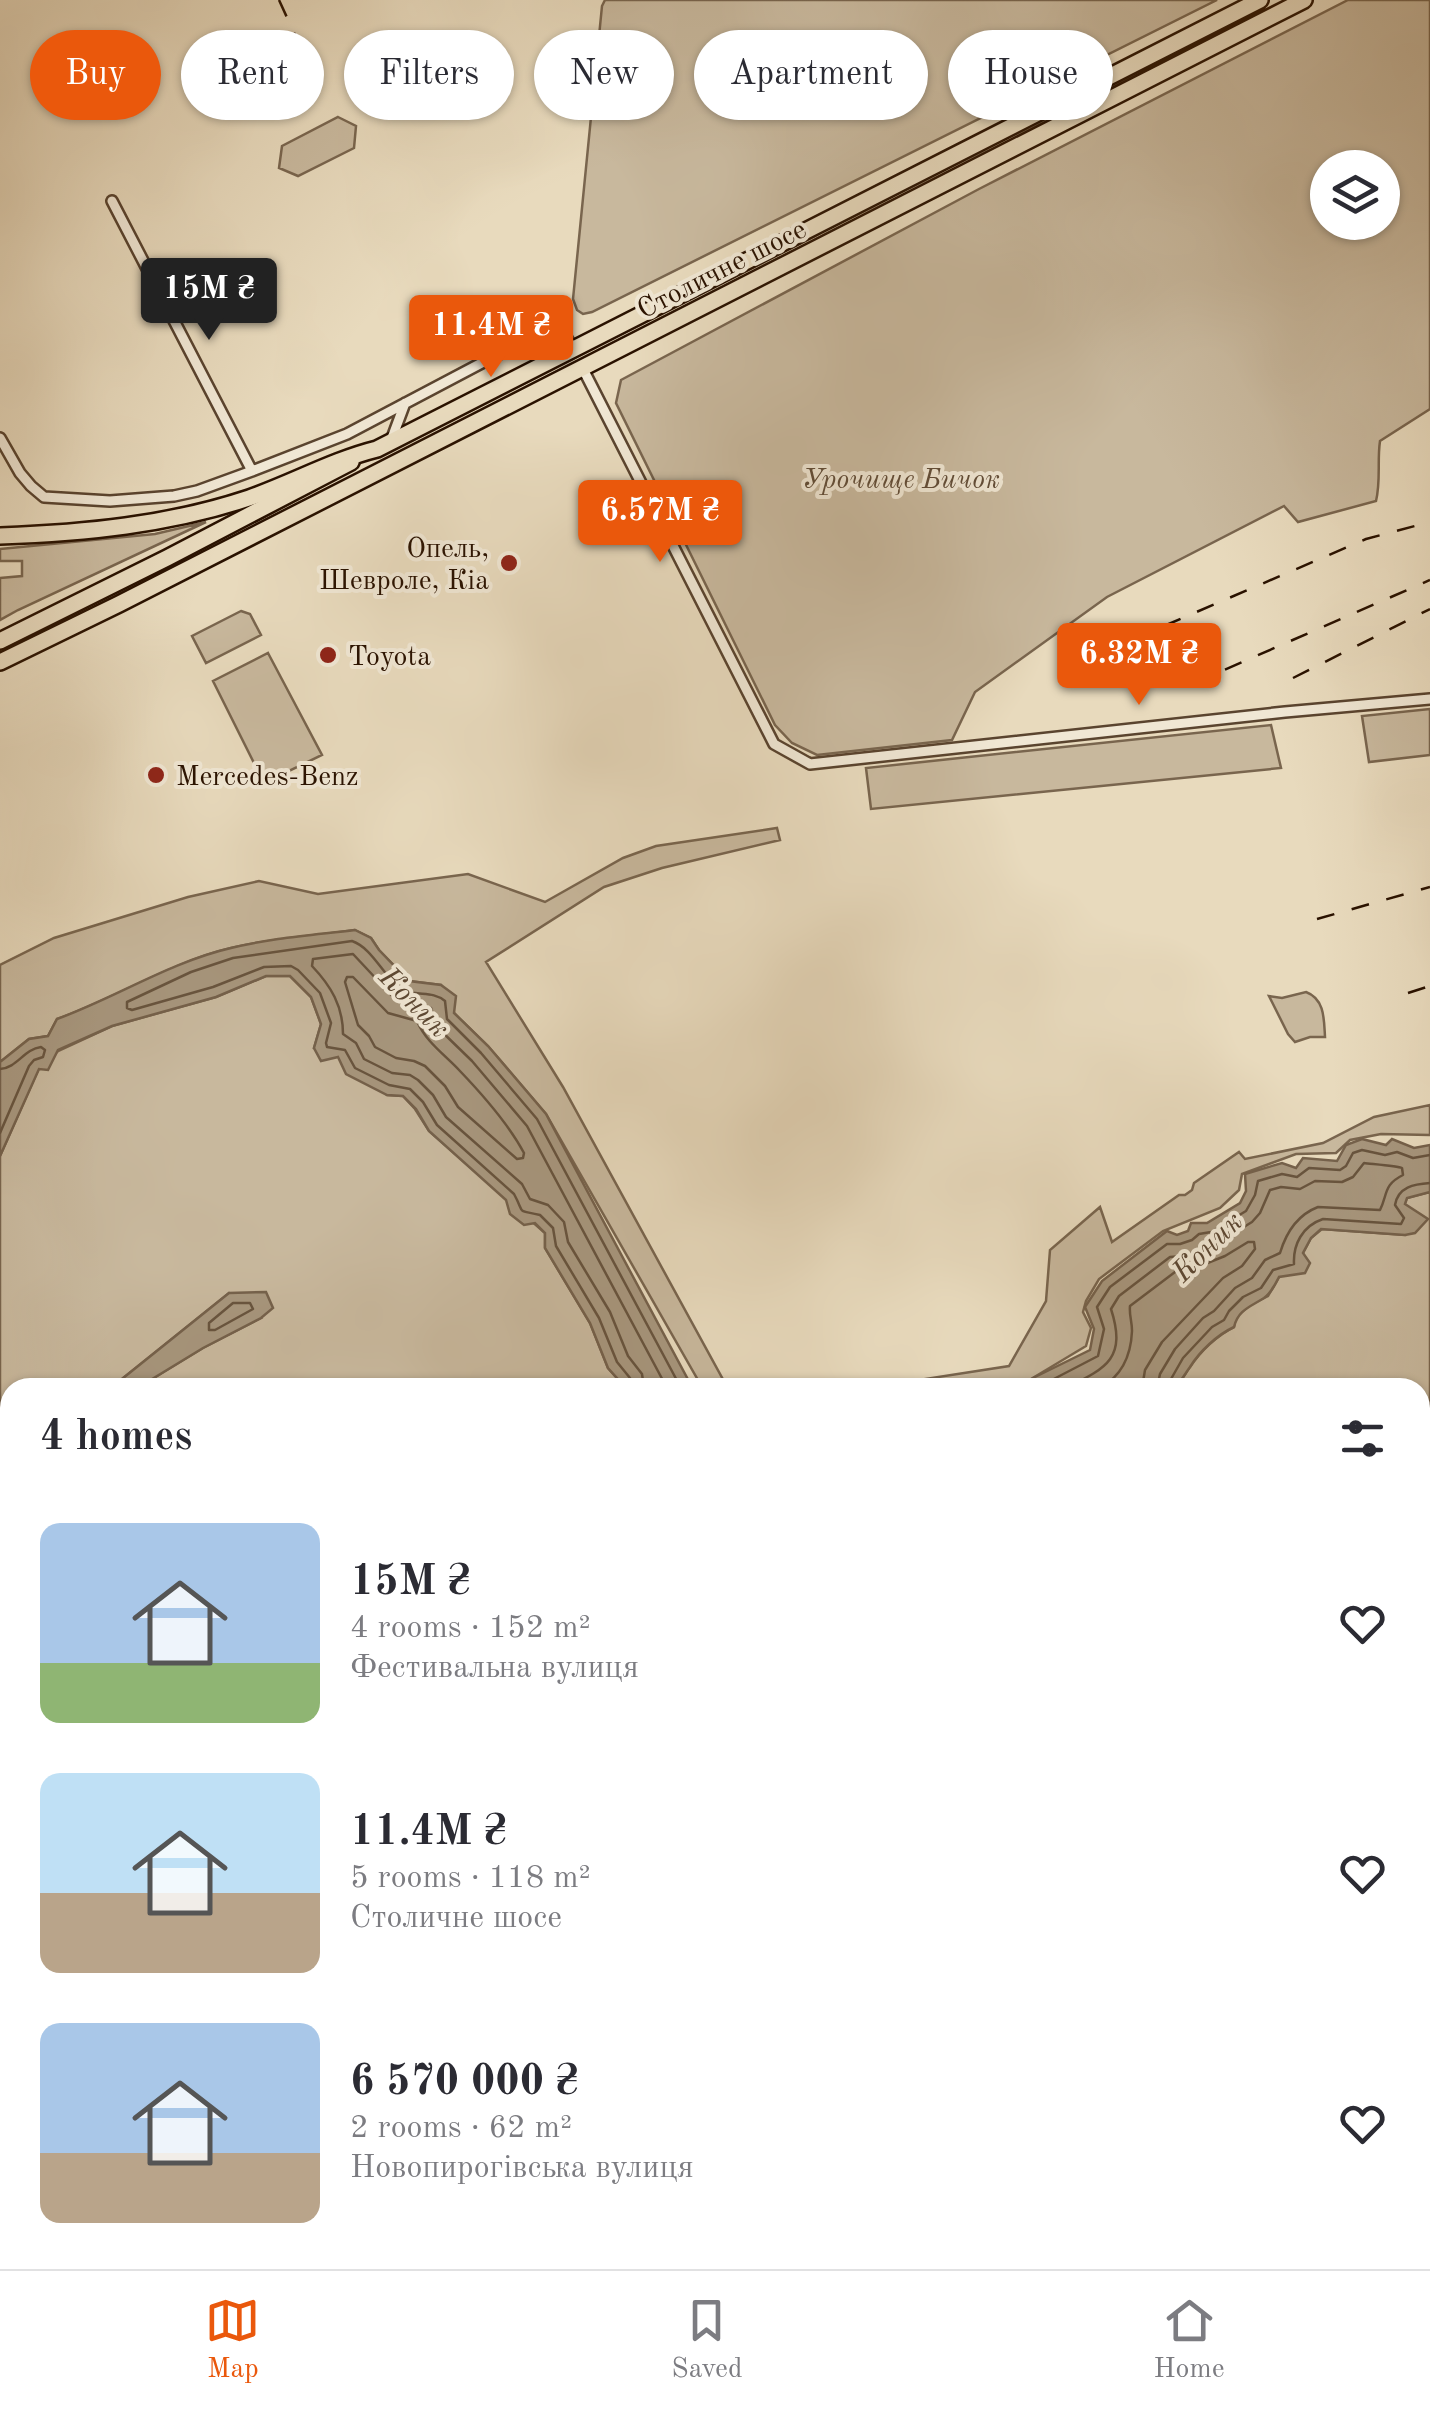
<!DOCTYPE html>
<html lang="en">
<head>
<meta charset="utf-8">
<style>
	:root { --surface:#fff; --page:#f7f7f7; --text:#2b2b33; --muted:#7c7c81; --line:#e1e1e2; --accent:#ea580c }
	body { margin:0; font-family:"Old Standard TT",serif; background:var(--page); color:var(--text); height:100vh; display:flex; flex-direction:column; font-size:38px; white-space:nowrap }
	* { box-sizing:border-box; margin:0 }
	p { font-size:32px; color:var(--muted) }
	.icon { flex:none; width:55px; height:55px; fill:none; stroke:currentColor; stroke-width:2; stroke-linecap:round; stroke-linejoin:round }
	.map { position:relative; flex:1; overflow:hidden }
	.side { position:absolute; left:0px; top:1378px; width:1430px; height:892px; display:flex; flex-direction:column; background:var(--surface); border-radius:30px 30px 0 0; box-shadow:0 2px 8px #0004 }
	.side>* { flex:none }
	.top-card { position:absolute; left:30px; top:30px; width:1370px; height:90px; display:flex; gap:20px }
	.controls { position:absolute; left:1310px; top:150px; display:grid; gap:20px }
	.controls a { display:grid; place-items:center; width:90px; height:90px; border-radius:50%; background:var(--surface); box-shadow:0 2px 8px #0004; font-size:50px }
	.price { position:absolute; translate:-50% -85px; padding:0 22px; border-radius:10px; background:var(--accent); color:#fff; font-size:32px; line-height:65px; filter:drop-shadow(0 2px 5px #0008) }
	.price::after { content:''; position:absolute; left:50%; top:60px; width:30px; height:22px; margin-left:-15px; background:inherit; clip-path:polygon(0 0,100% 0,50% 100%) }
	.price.active { background:#222; color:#fff }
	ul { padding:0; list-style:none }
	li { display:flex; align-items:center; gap:30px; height:250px; padding:0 40px }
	li span { display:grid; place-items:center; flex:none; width:280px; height:200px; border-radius:20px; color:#555 }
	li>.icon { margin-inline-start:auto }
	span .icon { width:120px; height:120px; fill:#fffc; stroke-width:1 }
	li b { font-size:42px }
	h2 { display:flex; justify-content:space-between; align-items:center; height:120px; padding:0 40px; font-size:42px }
	.pill { padding:0 35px; border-radius:45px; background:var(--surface); box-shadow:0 2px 8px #0004; font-size:35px; line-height:90px }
	.pill.active { background:var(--accent); color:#fff }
	.tabs { display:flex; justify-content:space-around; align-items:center; height:140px; border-top:2px solid var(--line); background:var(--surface); font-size:28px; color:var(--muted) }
	.tabs a { display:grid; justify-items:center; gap:5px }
	.tabs .active { color:var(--accent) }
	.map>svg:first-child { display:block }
	.green { fill:#c8b89d; stroke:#79654e; stroke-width:2.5; fill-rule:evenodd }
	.water { fill:#a7967d; stroke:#75614b; stroke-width:2.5 }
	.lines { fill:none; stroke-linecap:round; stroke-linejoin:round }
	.shore { stroke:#68543e; stroke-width:2.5 }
	.minor-casing { stroke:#5a442f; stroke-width:14 }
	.primary-casing { stroke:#2a1200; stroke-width:20 }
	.trunk-casing { stroke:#2a1200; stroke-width:20 }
	.minor { stroke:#f0e7d4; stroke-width:9 }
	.primary { stroke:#e8dabd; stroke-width:15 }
	.trunk { stroke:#e8dabd; stroke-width:15 }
	.rail { stroke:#2a1200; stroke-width:2.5; stroke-dasharray:18 18; stroke-linecap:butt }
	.poi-dot { fill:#8f2418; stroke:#f0e7d4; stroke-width:4 }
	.labels { text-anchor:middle; stroke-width:8; stroke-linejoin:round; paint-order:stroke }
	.street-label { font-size:28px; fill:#2a1200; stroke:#f0e7d4 }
	.park-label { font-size:28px; font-style:italic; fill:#614c37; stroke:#f0e7d4 }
	.poi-label { font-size:28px; fill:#2a1200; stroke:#f0e7d4; text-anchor:start }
	.water-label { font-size:30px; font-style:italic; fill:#5c4732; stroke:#f0e7d4 }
</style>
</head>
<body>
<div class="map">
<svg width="1430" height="2269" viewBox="0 0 1430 2269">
	<rect width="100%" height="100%" fill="#e8dabd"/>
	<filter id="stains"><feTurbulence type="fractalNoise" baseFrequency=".002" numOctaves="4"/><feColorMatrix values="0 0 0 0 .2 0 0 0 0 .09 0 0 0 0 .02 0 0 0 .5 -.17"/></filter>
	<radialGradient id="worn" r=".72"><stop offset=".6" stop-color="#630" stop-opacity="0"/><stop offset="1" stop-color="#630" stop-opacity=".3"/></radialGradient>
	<!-- green -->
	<path class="green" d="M 605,0 L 1217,0 L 592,312 L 583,314 L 577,310 L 573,299 L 602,6 Z
		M 1348,0 L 1430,0 L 1430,409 L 1380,441 C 1377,461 1381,481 1376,501 L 1298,522 L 1284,506 L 1107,597 L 975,692 L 952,740 L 817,755 L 792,743 L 775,725 L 616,403 L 621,380 L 979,189 ZM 1328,168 L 1382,168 L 1382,222 L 1328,222 Z
		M 338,117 L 356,126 L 354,148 L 298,176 L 279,168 L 282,146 Z
		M 206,522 L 18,610 L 0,620 L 0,578 L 22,576 L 22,561 L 0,561 L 0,549 L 155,534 Z
		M 241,611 L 250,614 L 261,635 L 206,663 L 192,636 Z
		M 268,653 L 322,755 L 264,783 L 213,681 Z
		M 1430,709 L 1430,755 L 1369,762 L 1362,716 Z
		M 1271,725 L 1281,768 L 871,809 L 866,768 Z
		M 777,828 L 780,840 L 662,868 L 604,887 L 486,962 L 563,1087 L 725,1383 L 764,1387 L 702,1387 L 546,1114 L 488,1046 L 454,1013 L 441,985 L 409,981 L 379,950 L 371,938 L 355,930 C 314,936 271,938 231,948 C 174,961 114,999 57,1019 L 48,1036 L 29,1039 L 0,1062 L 0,965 L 54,938 L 188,897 L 259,881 L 318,894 L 468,874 L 545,902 L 623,858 L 656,846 Z
		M 266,976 L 290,976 L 311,997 L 321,1024 L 314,1048 L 339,1057 L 387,1095 L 403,1096 L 415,1109 L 429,1131 L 545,1233 L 545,1248 L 590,1323 L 608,1368 L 625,1387 L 139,1387 L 203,1348 L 261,1318 L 229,1293 L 112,1387 L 10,1388 L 10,1469 L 0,1477 L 0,1156 L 39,1068 L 58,1051 L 112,1026 L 216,997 Z
		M 1306,992 C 1325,999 1324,1020 1325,1037 L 1310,1037 L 1295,1042 L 1288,1034 L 1269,996 L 1282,998 Z
		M 1430,1105 L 1430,1135 L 1381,1134 L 1350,1140 L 1336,1153 L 1296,1154 L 1242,1174 L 1239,1190 L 1220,1208 L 1163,1231 L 1099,1279 L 1086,1301 L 1083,1312 L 1091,1328 L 1086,1346 L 1031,1379 L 1033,1387 L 924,1387 L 925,1379 L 1009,1366 L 1046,1301 L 1050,1250 L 1100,1207 L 1112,1242 L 1179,1195 L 1185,1195 L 1192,1190 L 1194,1183 L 1239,1152 L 1245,1159 L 1323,1143 L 1374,1117 Z
		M 1430,1192 L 1430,1557 L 1420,1552 L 1420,1388 L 1174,1388 C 1182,1381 1184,1375 1190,1367 C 1200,1352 1217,1335 1234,1327 L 1236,1317 L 1250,1305 L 1268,1296 L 1279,1277 L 1303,1253 L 1311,1238 L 1322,1229 L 1405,1235 L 1404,1205 L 1407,1198 Z
		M 10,1483 L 10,1571 L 0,1571 L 0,1490 Z
		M 1420,1568 L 1424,1568 L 1426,1581 L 1430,1584 L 1430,1918 L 1420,1917 Z
		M 0,1596 L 10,1597 L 10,1707 L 0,1714 Z
		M 10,1711 L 10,1805 L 0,1809 L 0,1732 L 5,1728 Z
		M 10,1827 L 10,2056 L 0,2059 L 0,1835 Z
		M 1420,1943 L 1430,1944 L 1430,2177 L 1420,2181 Z
		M 1430,2192 L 1430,2269 L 811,2269 L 820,2260 L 1420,2260 L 1420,2198 Z
		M 10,2244 L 10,2260 L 409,2260 L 407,2269 L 0,2269 L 0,2264 L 6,2261 Z
		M 428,2260 L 688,2260 L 675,2269 L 507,2269 L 508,2266 L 498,2268 L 490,2265 L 486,2269 L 423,2269 Z
		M 719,2260 L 801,2260 L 793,2269 L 706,2269 Z"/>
	<!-- water -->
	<path class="water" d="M 355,930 L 371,938 L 379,950 L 409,981 L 441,985 L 456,996 L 454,1013 L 488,1046 L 546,1114 L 692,1387 L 625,1387 L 608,1368 L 590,1323 L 545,1248 L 545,1233 L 535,1223 L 524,1225 L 510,1214 L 506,1200 L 429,1131 L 416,1109 L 403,1096 L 387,1095 L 346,1074 L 338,1057 L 321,1061 L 314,1048 L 321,1024 L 311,997 L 290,976 L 266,976 L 216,997 L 112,1026 L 58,1050 L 48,1070 L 39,1069 L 0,1156 L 0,1062 L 29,1039 L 48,1036 L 57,1019 C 115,998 170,962 231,948 C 271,938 314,935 355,930 Z
		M 1362,1139 L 1386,1145 L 1392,1139 L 1414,1148 L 1430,1145 L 1430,1192 L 1407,1198 L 1405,1204 L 1428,1219 L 1415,1233 L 1405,1235 L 1321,1229 L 1311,1238 L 1303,1253 L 1310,1263 L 1305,1273 L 1279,1277 C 1275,1285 1271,1293 1264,1298 C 1250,1307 1238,1310 1234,1327 C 1217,1335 1200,1351 1190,1367 C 1184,1375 1182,1381 1174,1387 L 1037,1387 L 1033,1378 L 1090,1350 L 1094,1329 L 1085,1307 L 1102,1281 L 1167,1231 L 1177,1235 L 1188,1231 L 1191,1223 L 1207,1223 L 1240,1203 L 1246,1191 L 1245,1174 L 1282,1163 L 1296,1168 L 1303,1158 L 1337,1161 L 1346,1145 Z
		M 266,1292 L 273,1308 L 261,1318 L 203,1348 L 139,1387 L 112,1387 L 229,1293 Z
		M 10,2056 L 10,2113 L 3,2120 L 10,2129 L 10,2244 L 6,2261 L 0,2264 L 0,2059 Z"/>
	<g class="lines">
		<!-- shore -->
		<path class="shore" d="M 347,977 L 353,977 L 388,1013 L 417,1021 C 426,1042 444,1054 459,1070 C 483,1095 508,1123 524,1153 L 523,1158 L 517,1159 L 458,1107 L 445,1086 L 425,1066 L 414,1061 L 396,1058 L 375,1047 L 369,1036 L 358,1025 L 345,982 Z
			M 0,1069 C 17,1068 24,1049 41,1047 L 45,1050 L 43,1057 L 34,1060 L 29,1066 L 0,1133
			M 233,1303 L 250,1303 L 253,1309 L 215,1330 L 209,1330 L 209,1323 Z
			M 632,1388 L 630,1378 L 617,1362 L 599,1318 L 556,1246 L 553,1228 L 540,1215 C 515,1209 526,1216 514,1194 L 437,1125 L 423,1102 L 410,1089 L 389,1085 L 355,1068 L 345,1050 L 327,1047 L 326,1043 L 331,1023 L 320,993 L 298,970 L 291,966 L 264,967 L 213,987 L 132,1010 L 127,1008 L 127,1002 L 191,972 L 233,958 L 352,941 C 375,949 385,982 406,991 C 420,996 433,991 445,1001 L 447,1019 L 481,1053 L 537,1119 L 681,1388
			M 644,1388 L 642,1374 L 628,1356 L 610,1312 L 568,1242 L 564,1222 L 548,1205 L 530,1199 L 522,1184 L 446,1117 L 433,1095 L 418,1080 L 410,1075 L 392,1073 L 364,1059 L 356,1043 L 343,1034 C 343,1006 331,986 312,966 L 313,959 L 353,954 L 396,1000 L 431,1008 L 437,1027 L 472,1061 L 527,1126 L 667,1388
			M 1046,1388 L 1048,1382 L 1098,1356 L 1104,1329 L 1097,1307 L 1110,1287 L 1167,1244 L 1180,1244 L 1192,1240 L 1199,1234 L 1211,1232 L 1246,1211 L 1255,1195 L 1258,1181 L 1282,1174 L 1297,1177 L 1309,1168 L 1340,1170 L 1346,1166 L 1353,1153 L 1362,1150 L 1385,1155 L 1397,1152 L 1413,1158 L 1430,1155
			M 1066,1388 C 1106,1368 1127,1359 1111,1309 L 1119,1296 L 1170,1257 L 1183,1256 L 1216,1244 L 1252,1222 L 1260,1213 L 1270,1190 L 1281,1187 L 1300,1189 L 1315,1181 L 1342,1182 L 1353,1177 L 1364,1163 C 1372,1164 1398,1166 1402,1168 L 1403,1175 C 1383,1185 1388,1194 1380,1210 L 1318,1207 C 1297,1215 1286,1233 1280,1253 L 1265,1260 L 1252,1278 L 1235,1288 L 1214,1311 L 1203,1318 L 1175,1349 L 1160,1374 L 1157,1388
			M 1100,1388 C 1122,1376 1131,1355 1132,1331 C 1132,1321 1129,1315 1130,1306 L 1175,1272 L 1200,1266 L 1225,1256 L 1248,1242 L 1254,1242 L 1255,1249 L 1242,1266 L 1223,1278 L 1162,1342 L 1145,1370 L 1142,1388
			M 1170,1388 L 1171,1379 L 1183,1358 L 1212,1327 L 1224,1320 L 1229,1311 L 1243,1297 L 1261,1288 L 1273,1270 L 1294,1264 C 1293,1245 1302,1226 1323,1219 L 1401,1224 L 1404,1218 L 1395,1205 C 1398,1187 1414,1184 1430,1183"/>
		<defs>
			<path id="minor" d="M 112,201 L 252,471
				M 582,367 L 774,744 L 810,764 L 1285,712 L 1430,699
				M 0,438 L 20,473 L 31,486 L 44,497 L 110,501 L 174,496 L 197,491 L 252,471 L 347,434 L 493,357 L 560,326 L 573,349
				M 392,438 L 405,403"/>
			<path id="primary" d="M 0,641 L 167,558 L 351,462"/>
			<path id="trunk" d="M 0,536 C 84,533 168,525 249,498 C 292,483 333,460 377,449 L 1260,0
				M 0,662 L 119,604 L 1304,0"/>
		</defs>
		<!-- minor casing -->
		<use href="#minor" class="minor-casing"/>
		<!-- primary casing -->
		<use href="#primary" class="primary-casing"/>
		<!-- trunk casing -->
		<use href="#trunk" class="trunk-casing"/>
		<!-- minor -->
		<use href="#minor" class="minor"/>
		<!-- primary -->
		<use href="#primary" class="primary"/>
		<!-- trunk -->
		<use href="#trunk" class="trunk"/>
		<!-- rail -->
		<path class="rail" d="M 279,0 L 306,59
			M 1164,626 L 1366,539 L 1430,522
			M 1293,678 L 1430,609
			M 1192,684 L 1430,580
			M 1317,919 L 1430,887
			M 1408,993 L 1430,986"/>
	</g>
	<!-- markers -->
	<g class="poi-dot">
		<circle cx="509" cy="563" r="10"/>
		<circle cx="328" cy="655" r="10"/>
		<circle cx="156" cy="775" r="10"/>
	</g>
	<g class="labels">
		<!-- street labels -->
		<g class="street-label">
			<text transform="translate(721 268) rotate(-27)" y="10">Столичне шосе</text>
		</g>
		<!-- park labels -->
		<g class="park-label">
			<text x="901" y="488">Урочище Бичок</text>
		</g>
		<!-- poi labels -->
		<g class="poi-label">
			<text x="489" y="557" text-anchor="end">Опель,<tspan x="489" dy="32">Шевроле, Кіа</tspan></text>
			<text x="348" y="665">Toyota</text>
			<text x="176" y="785">Mercedes-Benz</text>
		</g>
		<!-- water labels -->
		<g class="water-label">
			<text transform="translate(415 1002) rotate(45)" y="10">Коник</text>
			<text transform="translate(1207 1246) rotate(-45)" y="10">Коник</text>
		</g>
	</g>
	<rect width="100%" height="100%" filter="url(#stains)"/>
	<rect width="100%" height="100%" fill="url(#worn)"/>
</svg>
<div class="controls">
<a><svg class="icon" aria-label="layers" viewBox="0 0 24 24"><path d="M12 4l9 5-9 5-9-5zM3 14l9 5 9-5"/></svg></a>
</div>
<b class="price active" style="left:209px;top:343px">15M ₴</b>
<b class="price" style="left:491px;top:380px">11.4M ₴</b>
<b class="price" style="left:660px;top:565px">6.57M ₴</b>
<b class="price" style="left:1139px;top:708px">6.32M ₴</b>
<div class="top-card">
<a class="pill active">Buy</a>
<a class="pill">Rent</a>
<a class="pill">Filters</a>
<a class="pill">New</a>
<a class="pill">Apartment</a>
<a class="pill">House</a>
</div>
<section class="side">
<h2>4 homes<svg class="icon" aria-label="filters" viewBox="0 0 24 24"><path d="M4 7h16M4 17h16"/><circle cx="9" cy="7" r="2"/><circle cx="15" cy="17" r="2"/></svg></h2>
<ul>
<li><span style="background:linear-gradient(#a9c7e8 70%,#8fb573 0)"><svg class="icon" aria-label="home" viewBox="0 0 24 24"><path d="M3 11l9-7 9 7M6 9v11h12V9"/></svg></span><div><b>15M ₴</b><p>4 rooms · 152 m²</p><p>Фестивальна вулиця</p></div><svg class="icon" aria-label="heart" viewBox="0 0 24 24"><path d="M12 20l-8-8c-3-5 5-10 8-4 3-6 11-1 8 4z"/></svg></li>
<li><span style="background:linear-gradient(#bfe0f5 60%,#b9a48a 0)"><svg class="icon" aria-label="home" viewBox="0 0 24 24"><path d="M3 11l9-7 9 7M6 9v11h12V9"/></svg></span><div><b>11.4M ₴</b><p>5 rooms · 118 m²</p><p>Столичне шосе</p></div><svg class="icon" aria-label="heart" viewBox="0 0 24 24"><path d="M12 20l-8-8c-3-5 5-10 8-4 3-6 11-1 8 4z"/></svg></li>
<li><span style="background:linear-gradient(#a9c7e8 65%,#b9a48a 0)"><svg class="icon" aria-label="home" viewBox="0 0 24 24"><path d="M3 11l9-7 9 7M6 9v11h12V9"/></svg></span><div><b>6 570 000 ₴</b><p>2 rooms · 62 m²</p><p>Новопирогівська вулиця</p></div><svg class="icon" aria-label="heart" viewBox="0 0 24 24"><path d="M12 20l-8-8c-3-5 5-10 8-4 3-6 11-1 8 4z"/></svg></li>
</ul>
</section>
</div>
<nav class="tabs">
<a class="active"><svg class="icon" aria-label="map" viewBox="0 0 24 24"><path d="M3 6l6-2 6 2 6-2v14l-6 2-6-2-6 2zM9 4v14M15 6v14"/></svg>Map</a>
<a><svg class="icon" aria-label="saved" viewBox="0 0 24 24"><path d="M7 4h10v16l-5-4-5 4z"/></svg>Saved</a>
<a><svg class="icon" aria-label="home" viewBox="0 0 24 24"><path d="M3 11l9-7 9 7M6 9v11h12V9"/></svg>Home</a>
</nav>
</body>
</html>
